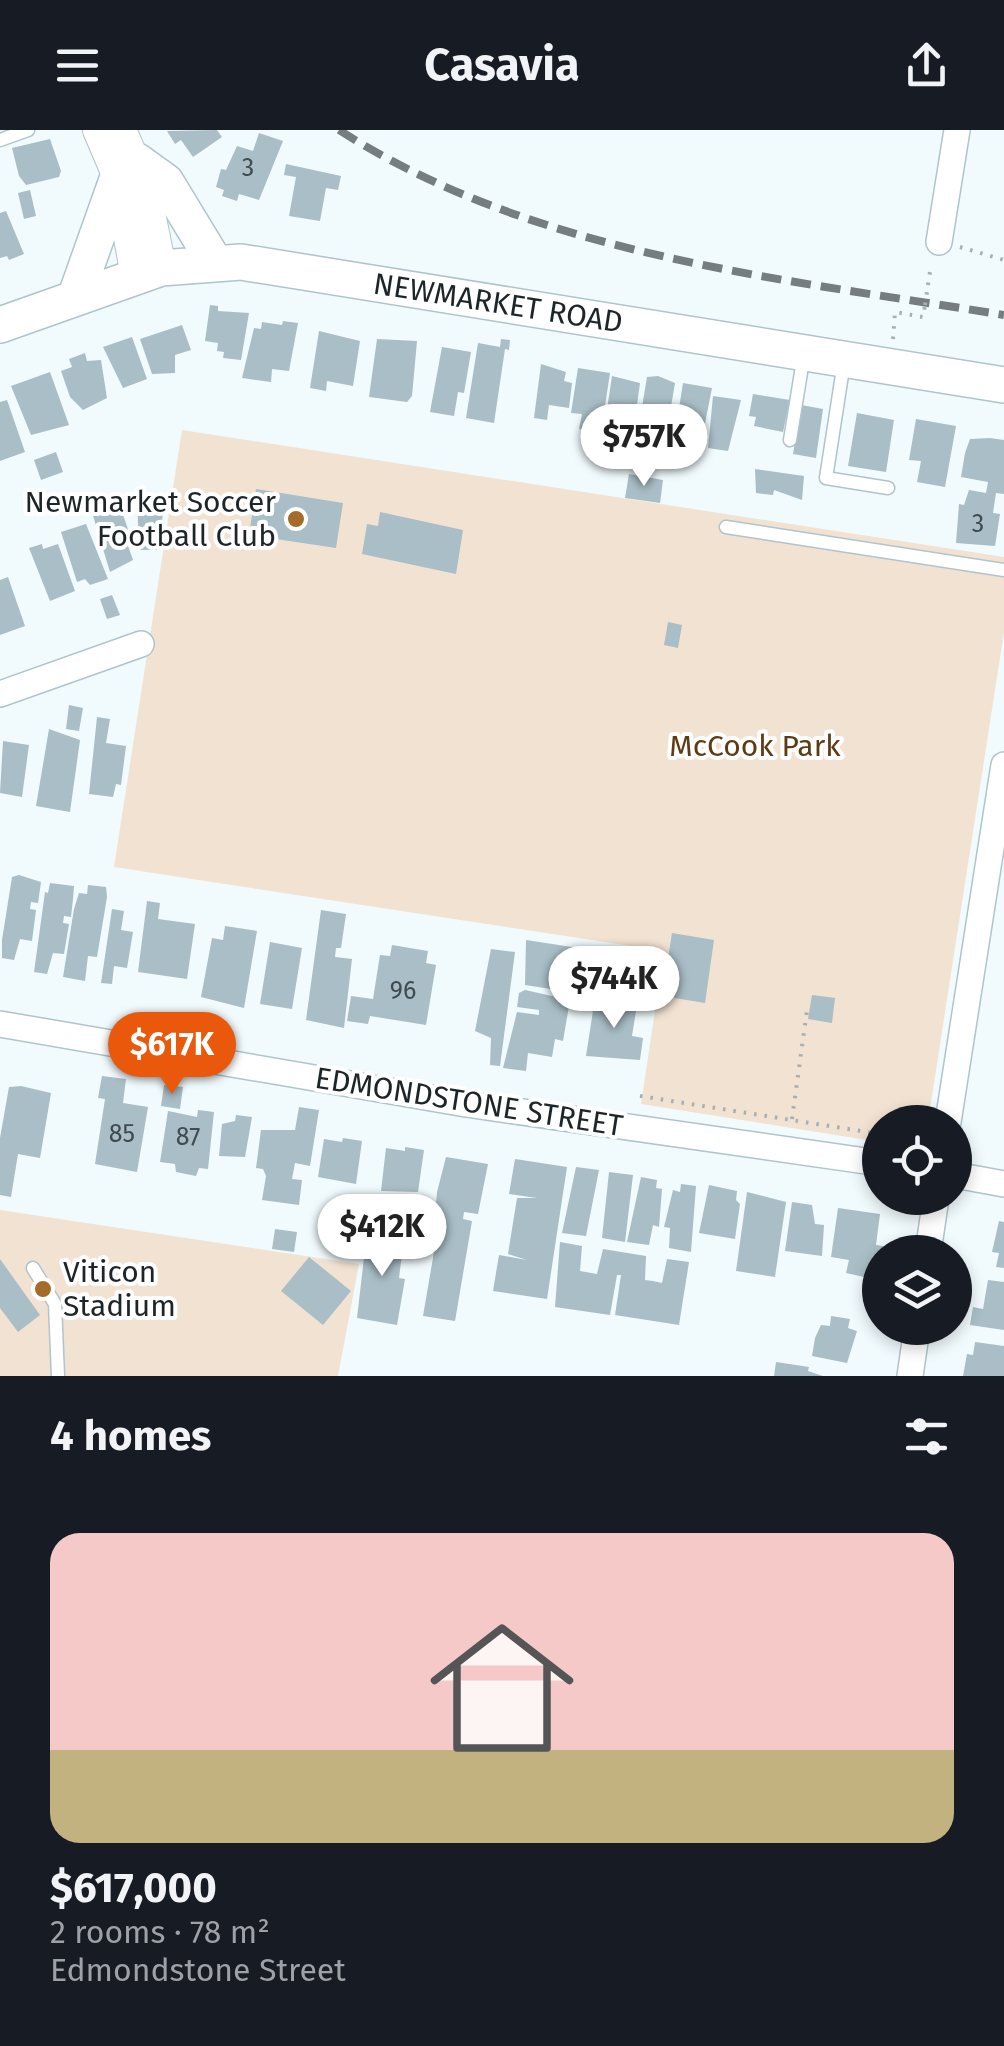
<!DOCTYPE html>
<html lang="en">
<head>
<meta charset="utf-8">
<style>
	:root { --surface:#171b24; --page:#242831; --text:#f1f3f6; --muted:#9ea1a6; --line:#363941; --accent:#ea580c }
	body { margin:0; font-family:"Fira Sans",sans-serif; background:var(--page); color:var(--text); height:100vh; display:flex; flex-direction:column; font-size:38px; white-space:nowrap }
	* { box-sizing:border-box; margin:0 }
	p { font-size:32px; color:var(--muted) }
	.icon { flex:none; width:55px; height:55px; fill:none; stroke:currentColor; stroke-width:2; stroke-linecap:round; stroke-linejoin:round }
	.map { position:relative; height:1246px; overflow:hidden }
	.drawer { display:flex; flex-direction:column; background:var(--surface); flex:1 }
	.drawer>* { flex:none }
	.tools { position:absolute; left:862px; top:975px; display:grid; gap:20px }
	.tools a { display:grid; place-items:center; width:110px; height:110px; border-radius:50%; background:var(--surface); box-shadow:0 5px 15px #0003; font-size:50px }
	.price { position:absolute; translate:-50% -85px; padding:0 22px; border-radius:35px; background:#fff; color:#222; font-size:32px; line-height:65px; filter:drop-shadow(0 2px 5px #0008) }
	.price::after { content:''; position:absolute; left:50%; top:60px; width:30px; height:22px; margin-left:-15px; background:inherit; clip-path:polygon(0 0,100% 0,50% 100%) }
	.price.active { background:var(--accent); color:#fff }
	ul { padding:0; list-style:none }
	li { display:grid; align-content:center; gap:20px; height:530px; padding:0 50px }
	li+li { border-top:2px solid var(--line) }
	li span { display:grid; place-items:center; height:310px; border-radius:30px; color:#555 }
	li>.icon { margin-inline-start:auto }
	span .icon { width:180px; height:180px; fill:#fffc; stroke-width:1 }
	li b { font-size:42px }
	h2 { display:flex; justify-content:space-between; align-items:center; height:120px; padding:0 50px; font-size:42px }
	header { display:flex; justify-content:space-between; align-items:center; height:130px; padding:0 50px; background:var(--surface); font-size:45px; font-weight:700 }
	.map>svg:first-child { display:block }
	.green { fill:#f2e2d2 }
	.building { fill:#a9bec6 }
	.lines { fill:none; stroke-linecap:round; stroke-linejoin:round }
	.service-casing { stroke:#afc4cc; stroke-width:15 }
	.minor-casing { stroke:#afc4cc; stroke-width:28 }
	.tertiary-casing { stroke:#afc4cc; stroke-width:32 }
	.secondary-casing { stroke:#afc4cc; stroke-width:38 }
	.path { stroke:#a6afb2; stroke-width:4; stroke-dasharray:2.5 8; stroke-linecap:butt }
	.service { stroke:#fff; stroke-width:12 }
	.minor { stroke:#fff; stroke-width:25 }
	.tertiary { stroke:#fff; stroke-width:30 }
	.secondary { stroke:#fff; stroke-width:35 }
	.rail { stroke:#757d80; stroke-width:8; stroke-dasharray:20 10; stroke-linecap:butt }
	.path-bridge { stroke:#a6afb2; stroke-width:4; stroke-dasharray:2.5 8; stroke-linecap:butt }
	.poi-dot { fill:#a46b29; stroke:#fff; stroke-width:4 }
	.labels { text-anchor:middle; stroke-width:8; stroke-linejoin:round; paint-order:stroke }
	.number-label { font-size:25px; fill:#404b50 }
	.street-label { font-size:30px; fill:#1d2528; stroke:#fff }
	.poi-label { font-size:30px; fill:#1d2528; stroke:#fff; text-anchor:end }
	.park-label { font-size:30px; fill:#5e3b13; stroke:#fff }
</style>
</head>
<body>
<header><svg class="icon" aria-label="menu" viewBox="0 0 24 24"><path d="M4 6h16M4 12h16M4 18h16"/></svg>Casavia<svg class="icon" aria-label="share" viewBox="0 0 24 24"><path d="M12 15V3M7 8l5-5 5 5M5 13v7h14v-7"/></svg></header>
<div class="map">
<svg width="1004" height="1246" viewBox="0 0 1004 1246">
	<rect width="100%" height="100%" fill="#f1fafd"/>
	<!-- green -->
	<path class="green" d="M 182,300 L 1004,427 L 1004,502 L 928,992 L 880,992 L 880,1012 L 641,974 L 664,821 L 114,737 Z
		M 0,1080 L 359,1134 L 338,1246 L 0,1246 Z"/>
	<!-- building -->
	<path class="building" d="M 217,0 L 222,7 L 193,27 L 181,10 L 175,14 L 167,1 Z
		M 259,3 L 283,11 L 259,70 L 239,64 L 237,71 L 222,66 L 224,60 L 216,57 L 221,39 L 226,40 L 237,16 L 253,21 Z
		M 50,9 L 61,41 L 59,47 L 26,55 L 19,46 L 12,18 Z
		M 286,34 L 341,46 L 338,60 L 326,58 L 320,91 L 289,86 L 296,47 L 284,45 Z
		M 30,60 L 36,86 L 24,89 L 18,63 Z
		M 6,81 L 24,124 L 9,130 L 7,126 L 0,128 L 0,83 Z
		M 210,175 L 218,176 L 218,181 L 249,183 L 241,230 L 223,228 L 224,222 L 217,221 L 218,213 L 205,211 Z
		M 283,191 L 298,193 L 289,241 L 272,239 L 271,252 L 242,248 L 254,198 L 261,199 L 262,192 L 282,195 Z
		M 182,195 L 191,220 L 175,225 L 175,243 L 152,244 L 140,209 Z
		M 319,201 L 360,211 L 353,256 L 327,251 L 326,261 L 310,258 Z
		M 132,207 L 147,249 L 123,258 L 103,217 Z
		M 377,209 L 417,211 L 412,266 L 407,272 L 369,267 Z
		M 501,209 L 510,210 L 509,220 L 505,219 L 494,293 L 466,288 L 478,213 L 500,217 Z
		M 442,217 L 471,222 L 464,263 L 458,262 L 454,286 L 430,282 Z
		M 85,223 L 87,231 L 101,230 L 107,268 L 83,280 L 70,267 L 61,241 L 72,237 L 69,229 Z
		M 541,234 L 566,242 L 564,251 L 572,253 L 569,278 L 549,275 L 547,290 L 534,288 Z
		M 578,238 L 610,243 L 601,302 L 579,299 L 582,284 L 571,283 Z
		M 50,242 L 69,295 L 31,305 L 11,256 Z
		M 612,246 L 640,253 L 633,304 L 604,299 Z
		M 658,246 L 675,253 L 665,312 L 637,307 L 647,247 Z
		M 683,253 L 712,258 L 701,314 L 674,310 Z
		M 753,264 L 790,270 L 783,302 L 754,296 L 756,287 L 749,286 Z
		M 713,266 L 741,270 L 728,321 L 708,318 Z
		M 7,270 L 25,322 L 0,331 L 0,272 Z
		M 801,275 L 823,279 L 816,328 L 793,324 Z
		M 857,283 L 894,290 L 886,342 L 848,336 Z
		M 916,289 L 956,296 L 945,357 L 917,352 L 921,331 L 909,330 Z
		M 990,308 L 1004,310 L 1004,364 L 996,363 L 993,383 L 1000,384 L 995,416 L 956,413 L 959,374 L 964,375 L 969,360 L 986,363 L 988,352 L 961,347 L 965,323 L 970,309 Z
		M 56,322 L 63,342 L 41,350 L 34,330 Z
		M 755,339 L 804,346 L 802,370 L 774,360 L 773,365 L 756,363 Z
		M 629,344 L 663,350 L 660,373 L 625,368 Z
		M 256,359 L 343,373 L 336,418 L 249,405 Z
		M 137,367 L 163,374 L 161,420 L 139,420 Z
		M 118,370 L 130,405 L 125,407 L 133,430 L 110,442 L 91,379 Z
		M 380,382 L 463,400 L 456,444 L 362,424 L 367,394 L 378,396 Z
		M 86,394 L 108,449 L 90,455 L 85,449 L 77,452 L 61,402 Z
		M 42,414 L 43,419 L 58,414 L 75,461 L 50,471 L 29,418 Z
		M 8,447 L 25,496 L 0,505 L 0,450 Z
		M 112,465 L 120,485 L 107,489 L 100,469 Z
		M 668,492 L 682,495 L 678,518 L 664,515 Z
		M 69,575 L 83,578 L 79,601 L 66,599 Z
		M 97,587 L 110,589 L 106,613 L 126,616 L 121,655 L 116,654 L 113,667 L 89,664 Z
		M 49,599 L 80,610 L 70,682 L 36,676 Z
		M 3,611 L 29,615 L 22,667 L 0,663 Z
		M 19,745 L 41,752 L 38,773 L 31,772 L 30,779 L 36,780 L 32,811 L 20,809 L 14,830 L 2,828 L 2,810 L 12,747 Z
		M 50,753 L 74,756 L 73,769 L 71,787 L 64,786 L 63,793 L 69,794 L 64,824 L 53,823 L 47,844 L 34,842 L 45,762 L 48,763 Z
		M 88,755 L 106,757 L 107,767 L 97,827 L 88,826 L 85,851 L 63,847 L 74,779 L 79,763 L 87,764 Z
		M 147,771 L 160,773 L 158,789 L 195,794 L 187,849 L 138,842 Z
		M 112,779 L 124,781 L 121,800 L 133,802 L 127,838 L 114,836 L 112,854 L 101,853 Z
		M 321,780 L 346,784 L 341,818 L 336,818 L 335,827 L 352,829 L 344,898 L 306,890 Z
		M 225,796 L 257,801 L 244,878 L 201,867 L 212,808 L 223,810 Z
		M 672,803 L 714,810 L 705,873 L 662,866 Z
		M 526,810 L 585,819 L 580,845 L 567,843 L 564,861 L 525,855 Z
		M 270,812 L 302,818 L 292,879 L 260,874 Z
		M 392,815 L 428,821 L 426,833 L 436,835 L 426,895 L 370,886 L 368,894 L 347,891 L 351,866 L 373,869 L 380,825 L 390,826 Z
		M 491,819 L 515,822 L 500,936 L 490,935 L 491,908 L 475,901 Z
		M 525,860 L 570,870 L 563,911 L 555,909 L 552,927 L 528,923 L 526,941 L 503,938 L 517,882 L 539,885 L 539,880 L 517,877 L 519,863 Z
		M 812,865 L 835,868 L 832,893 L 808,889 Z
		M 595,868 L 637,875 L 632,906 L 643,908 L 640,930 L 586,926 Z
		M 102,946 L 126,949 L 123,973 L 148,977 L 137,1042 L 95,1034 L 105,969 L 98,968 Z
		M 164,955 L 183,957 L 180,979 L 161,976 Z
		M 21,956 L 51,963 L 40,1028 L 18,1024 L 11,1067 L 0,1065 L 0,1008 L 9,957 Z
		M 299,977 L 319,980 L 310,1036 L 295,1033 L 292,1049 L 302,1050 L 299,1075 L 262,1070 L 266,1046 L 263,1039 L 256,1038 L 261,1000 L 295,1000 Z
		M 198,980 L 214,982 L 208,1039 L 199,1038 L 196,1046 L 176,1042 L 175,1034 L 160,1032 L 168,981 L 197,987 Z
		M 236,985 L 252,987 L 245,1027 L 219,1026 L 222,994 L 235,991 Z
		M 343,1008 L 362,1011 L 356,1054 L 318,1047 L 324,1009 L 342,1012 Z
		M 405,1017 L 424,1020 L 418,1062 L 381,1061 L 386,1018 L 405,1021 Z
		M 446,1027 L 488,1034 L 478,1084 L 464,1082 L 463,1089 L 472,1091 L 455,1191 L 423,1186 L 440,1087 L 435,1087 L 437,1062 Z
		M 515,1029 L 567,1037 L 547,1169 L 493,1161 L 499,1125 L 527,1130 L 508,1124 L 517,1068 L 537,1068 L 509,1064 Z
		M 576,1037 L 599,1040 L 586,1106 L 562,1103 Z
		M 609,1042 L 633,1045 L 625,1112 L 602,1108 Z
		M 641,1047 L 657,1050 L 656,1058 L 662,1059 L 659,1097 L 653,1095 L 649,1115 L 627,1112 Z
		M 681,1054 L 696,1056 L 691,1122 L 669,1118 L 670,1098 L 664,1097 L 673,1060 L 680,1062 Z
		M 709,1055 L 737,1061 L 736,1070 L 740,1074 L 735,1109 L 699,1103 Z
		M 747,1062 L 786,1072 L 775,1147 L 736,1141 Z
		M 792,1072 L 812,1075 L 815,1094 L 824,1095 L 822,1126 L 785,1121 Z
		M 838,1078 L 880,1084 L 876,1115 L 883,1116 L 878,1150 L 846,1143 L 849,1130 L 831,1127 Z
		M 999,1091 L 1004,1092 L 1004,1138 L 996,1137 L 999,1123 L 992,1122 Z
		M 275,1099 L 297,1102 L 294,1122 L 272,1119 Z
		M 367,1102 L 404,1108 L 399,1148 L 405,1149 L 397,1195 L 357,1188 Z
		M 560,1112 L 582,1116 L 580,1141 L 597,1144 L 603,1119 L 646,1126 L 645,1150 L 653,1151 L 662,1153 L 667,1129 L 689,1132 L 679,1195 L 615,1185 L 621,1145 L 617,1145 L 610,1185 L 555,1177 Z
		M 309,1127 L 351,1161 L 323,1195 L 281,1161 Z
		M 0,1129 L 40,1185 L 18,1202 L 0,1178 Z
		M 988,1150 L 1004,1152 L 1004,1200 L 970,1195 L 973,1177 L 983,1179 Z
		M 831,1186 L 850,1189 L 848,1198 L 857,1201 L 847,1233 L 812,1226 L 815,1208 L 821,1195 L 830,1196 Z
		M 975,1212 L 1004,1216 L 1004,1246 L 963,1246 L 967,1224 L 973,1225 Z
		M 776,1232 L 809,1237 L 808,1241 L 823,1246 L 774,1246 Z"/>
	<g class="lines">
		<defs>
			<path id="service" d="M 0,10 L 28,0
				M 844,232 L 826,348 L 888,358
				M 790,310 L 804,224
				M 726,397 L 1004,440
				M 33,1138 L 55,1174 L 58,1246"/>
			<path id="minor" d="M 939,112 L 957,0
				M 0,564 L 141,514
				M 0,894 L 466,974 L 880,1033
				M 948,992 L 1004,635
				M 955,1045 L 1004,1054
				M 928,1122 L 936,1068
				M 910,1246 L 917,1198"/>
			<path id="tertiary" d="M 98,0 L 118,47 L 136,146
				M 121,0 L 144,53 L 161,138"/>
			<path id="secondary" d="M 137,31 L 166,52 L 214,131
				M 75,168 L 118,47
				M 0,195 L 161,138 L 241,132 L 1004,255"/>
		</defs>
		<!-- service casing -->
		<use href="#service" class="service-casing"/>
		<!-- minor casing -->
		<use href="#minor" class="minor-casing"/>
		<!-- tertiary casing -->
		<use href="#tertiary" class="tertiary-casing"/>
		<!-- secondary casing -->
		<use href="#secondary" class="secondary-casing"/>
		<!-- path -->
		<path class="path" d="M 960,117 L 1004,130
			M 928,155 L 931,135
			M 893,209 L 895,182 L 923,187 L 925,175
			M 640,966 L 880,1004
			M 792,989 L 807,880"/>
		<!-- service -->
		<use href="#service" class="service"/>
		<!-- minor -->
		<use href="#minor" class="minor"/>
		<!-- tertiary -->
		<use href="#tertiary" class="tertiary"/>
		<!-- secondary -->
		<use href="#secondary" class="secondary"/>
		<!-- rail -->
		<path class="rail" d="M 339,0 C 536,126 779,148 1004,185"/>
		<!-- path-bridge -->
		<path class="path-bridge" d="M 925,175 L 928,155"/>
	</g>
	<!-- markers -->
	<g class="poi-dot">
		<circle cx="296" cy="389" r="10"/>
		<circle cx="43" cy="1159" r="10"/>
	</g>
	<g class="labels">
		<!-- number labels -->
		<g class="number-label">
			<text x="248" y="46">3</text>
			<text x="978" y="402">3</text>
			<text x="403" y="869">96</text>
			<text x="122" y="1012">85</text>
			<text x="188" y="1015">87</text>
		</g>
		<!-- street labels -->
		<g class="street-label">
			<text transform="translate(498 173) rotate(9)" y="10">NEWMARKET ROAD</text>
			<text transform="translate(469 972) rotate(9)" y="10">EDMONDSTONE STREET</text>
		</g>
		<!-- poi labels -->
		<g class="poi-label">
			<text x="276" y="382">Newmarket Soccer<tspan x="276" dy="34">Football Club</tspan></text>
			<text x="63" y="1152" text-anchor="start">Viticon<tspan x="63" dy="34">Stadium</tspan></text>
		</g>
		<!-- park labels -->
		<g class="park-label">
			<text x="755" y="626">McCook Park</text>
		</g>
	</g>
</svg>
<div class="tools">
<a><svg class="icon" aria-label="locate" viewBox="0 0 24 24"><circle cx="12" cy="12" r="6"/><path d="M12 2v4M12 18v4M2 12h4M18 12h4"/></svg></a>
<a><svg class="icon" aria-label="layers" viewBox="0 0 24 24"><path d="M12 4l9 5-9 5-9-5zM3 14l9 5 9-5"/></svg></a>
</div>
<b class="price" style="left:644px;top:359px">$757K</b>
<b class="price" style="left:614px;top:901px">$744K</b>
<b class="price active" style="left:172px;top:967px">$617K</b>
<b class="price" style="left:382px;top:1149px">$412K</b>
</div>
<section class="drawer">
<h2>4 homes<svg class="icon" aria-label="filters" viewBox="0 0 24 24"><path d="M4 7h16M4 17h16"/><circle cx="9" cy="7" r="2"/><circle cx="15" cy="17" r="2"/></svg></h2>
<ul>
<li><span style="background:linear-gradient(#f6c9c9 70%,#c2b280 0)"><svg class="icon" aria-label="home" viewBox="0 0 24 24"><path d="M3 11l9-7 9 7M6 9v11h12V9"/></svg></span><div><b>$617,000</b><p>2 rooms · 78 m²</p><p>Edmondstone Street</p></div></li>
</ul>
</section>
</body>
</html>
